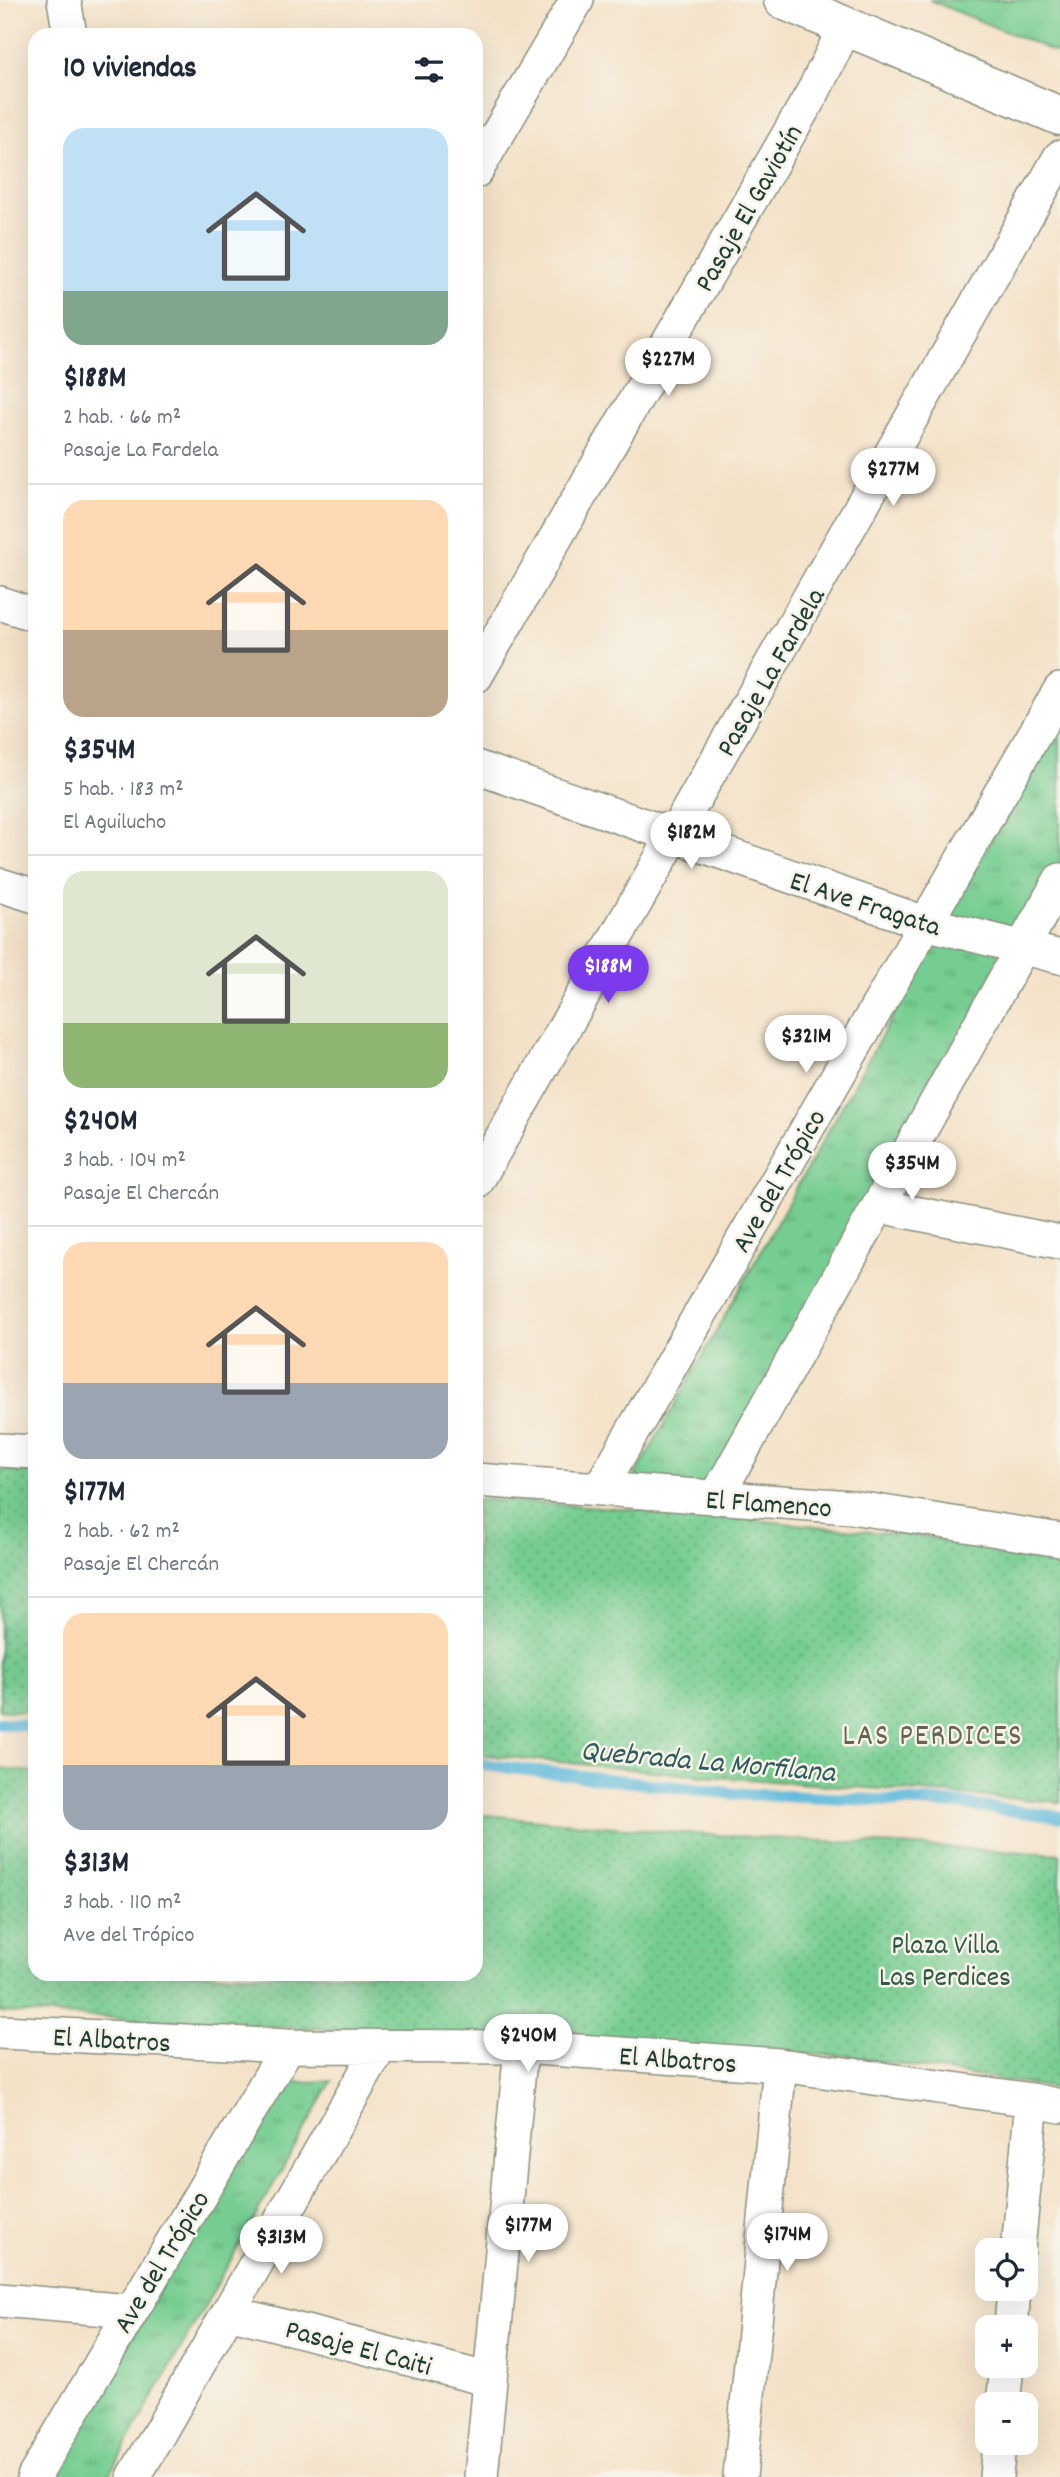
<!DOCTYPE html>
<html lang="es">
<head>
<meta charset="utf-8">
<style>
	:root { --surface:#fff; --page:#f6f6f7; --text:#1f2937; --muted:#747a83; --line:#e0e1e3; --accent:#7c3aed }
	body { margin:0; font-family:Dekko,sans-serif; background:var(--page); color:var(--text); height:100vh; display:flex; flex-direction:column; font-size:26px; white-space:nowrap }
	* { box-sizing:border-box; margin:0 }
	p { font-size:23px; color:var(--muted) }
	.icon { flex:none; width:38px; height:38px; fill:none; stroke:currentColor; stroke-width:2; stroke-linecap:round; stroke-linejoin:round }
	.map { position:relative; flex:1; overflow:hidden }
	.panel { position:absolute; left:28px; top:28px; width:455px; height:1953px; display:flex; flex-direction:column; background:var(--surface); border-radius:21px; box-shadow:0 7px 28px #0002 }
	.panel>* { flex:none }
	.controls { position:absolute; left:975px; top:2238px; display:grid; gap:14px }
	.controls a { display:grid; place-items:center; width:63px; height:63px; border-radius:14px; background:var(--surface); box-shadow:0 7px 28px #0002; font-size:35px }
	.price { position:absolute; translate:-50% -60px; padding:0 16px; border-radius:24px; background:#fff; color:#222; font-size:23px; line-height:46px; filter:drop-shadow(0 2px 4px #0008) }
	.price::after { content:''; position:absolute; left:50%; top:42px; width:21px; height:16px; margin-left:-10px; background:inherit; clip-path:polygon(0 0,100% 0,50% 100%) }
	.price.selected { background:var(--accent); color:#fff }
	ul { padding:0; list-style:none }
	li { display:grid; align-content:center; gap:14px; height:371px; padding:0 35px }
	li+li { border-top:2px solid var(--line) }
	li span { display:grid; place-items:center; height:217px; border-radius:21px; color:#555 }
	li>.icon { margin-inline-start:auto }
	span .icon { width:126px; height:126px; fill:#fffc; stroke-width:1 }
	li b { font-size:30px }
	h2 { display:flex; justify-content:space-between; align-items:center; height:84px; padding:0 35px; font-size:30px }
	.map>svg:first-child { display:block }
	.grass { fill:url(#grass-tufts); stroke:#4a8562; stroke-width:2 }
	.park { fill:url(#park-dots); stroke:#4a8562; stroke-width:2 }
	.pitch { fill:#76cd91; stroke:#4a8562; stroke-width:2 }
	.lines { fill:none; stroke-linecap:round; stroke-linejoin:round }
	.stream { stroke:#5fbadc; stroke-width:12 }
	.street-casing { stroke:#8a907e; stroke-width:36 }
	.secondary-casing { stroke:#8a907e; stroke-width:41 }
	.street { stroke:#fff; stroke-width:33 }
	.secondary { stroke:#fff; stroke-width:38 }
	.labels { text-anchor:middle; stroke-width:5; stroke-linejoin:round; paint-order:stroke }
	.street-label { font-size:28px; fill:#1f3d34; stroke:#f7f3e8 }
	.park-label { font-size:28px; fill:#305a47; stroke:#f7f3e8 }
	.neighbourhood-label { font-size:30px; letter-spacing:2px; fill:#686351; stroke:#f7f3e8 }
	.water-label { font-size:30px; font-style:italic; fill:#2f5c5e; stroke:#f7f3e8 }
</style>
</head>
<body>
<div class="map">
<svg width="1060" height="2477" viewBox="0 0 1060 2477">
	<defs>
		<pattern id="grass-tufts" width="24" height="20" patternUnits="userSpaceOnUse" patternTransform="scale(1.75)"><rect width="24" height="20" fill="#76cd91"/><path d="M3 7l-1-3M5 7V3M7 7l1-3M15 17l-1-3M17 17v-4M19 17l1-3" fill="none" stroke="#60a877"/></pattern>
		<pattern id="park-dots" width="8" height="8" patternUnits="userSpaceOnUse" patternTransform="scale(1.75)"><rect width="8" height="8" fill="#76cd91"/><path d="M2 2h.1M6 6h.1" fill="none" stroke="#60a877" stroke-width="1.8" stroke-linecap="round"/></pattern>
	</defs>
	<rect width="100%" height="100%" fill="#f7f3e8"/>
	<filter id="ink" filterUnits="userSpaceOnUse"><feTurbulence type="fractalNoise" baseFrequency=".0143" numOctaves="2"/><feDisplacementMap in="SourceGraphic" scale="14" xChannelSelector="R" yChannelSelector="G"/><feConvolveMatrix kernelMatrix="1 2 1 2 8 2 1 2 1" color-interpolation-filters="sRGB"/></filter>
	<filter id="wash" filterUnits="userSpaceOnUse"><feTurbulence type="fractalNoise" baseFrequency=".00686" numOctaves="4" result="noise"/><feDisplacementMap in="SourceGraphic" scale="28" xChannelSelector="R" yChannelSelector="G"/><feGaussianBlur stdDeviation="1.57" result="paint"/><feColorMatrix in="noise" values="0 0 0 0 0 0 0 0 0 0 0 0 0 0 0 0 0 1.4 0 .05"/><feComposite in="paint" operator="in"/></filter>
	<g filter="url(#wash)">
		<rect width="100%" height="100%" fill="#f4e2c8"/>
		<!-- grass -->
		<path class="grass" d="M 1060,717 L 1060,862 L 709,1490 L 629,1487 Z
			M 332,2081 L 108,2477 L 54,2477 L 277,2083 Z"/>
		<!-- park -->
		<path class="park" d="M 0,1470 L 35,1473 L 35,1713 L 0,1710 Z
			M 476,1499 L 677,1512 L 925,1537 L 1060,1559 L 1060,1802 L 703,1776 L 476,1754 Z
			M 0,1769 L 35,1772 L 35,1974 L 476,1974 L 476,1814 L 678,1833 L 1060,1854 L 1060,2089 L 847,2056 L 0,2012 Z"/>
		<!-- pitch -->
		<path class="pitch" d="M 929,0 L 1060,0 L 1060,55 L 1060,54 Z"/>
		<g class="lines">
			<!-- stream -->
			<path class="stream" d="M 0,1723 L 35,1726
				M 476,1764 L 736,1794 L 962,1804 L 1060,1817"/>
		</g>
	</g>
	<g filter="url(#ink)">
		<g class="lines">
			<defs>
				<path id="street" d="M 64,0 L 70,35
					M 476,171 L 577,0
					M 0,603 L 35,615
					M 476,676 L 813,92 L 846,26
					M 476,767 L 925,923 L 1060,957
					M 0,885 L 35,896
					M 476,1183 L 1060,157
					M 879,1206 L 1060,1242
					M 0,1450 L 35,1452
					M 476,1480 L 851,1507 L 1060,1540
					M 600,1488 L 1060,690
					M 716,1498 L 1060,880
					M 0,2032 L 288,2046 L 521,2047 L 780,2065 L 1032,2100 L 1060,2106
					M 1018,2250 L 1032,2100
					M 0,2300 L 130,2311
					M 229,2312 L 490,2380
					M 1011,2328 L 1014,2289
					M 1003,2404 L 1007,2366
					M 34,2477 L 288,2046
					M 134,2477 L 380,2047
					M 481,2477 L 521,2047
					M 740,2477 L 780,2065
					M 996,2477 L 999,2443"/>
				<path id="secondary" d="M 783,0 L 1060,116"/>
			</defs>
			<!-- street casing -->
			<use href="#street" class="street-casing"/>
			<!-- secondary casing -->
			<use href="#secondary" class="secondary-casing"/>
			<!-- street -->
			<use href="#street" class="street"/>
			<!-- secondary -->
			<use href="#secondary" class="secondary"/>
		</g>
	</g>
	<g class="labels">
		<!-- street labels -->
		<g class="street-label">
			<text transform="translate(747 207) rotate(-60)" y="10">Pasaje El Gaviotín</text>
			<text transform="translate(769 671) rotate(-60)" y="10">Pasaje La Fardela</text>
			<text transform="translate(866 902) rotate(18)" y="10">El Ave Fragata</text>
			<text transform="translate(777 1180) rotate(-60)" y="10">Ave del Trópico</text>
			<text transform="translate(769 1502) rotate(4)" y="10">El Flamenco</text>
			<text transform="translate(112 2038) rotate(3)" y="10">El Albatros</text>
			<text transform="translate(678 2058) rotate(4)" y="10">El Albatros</text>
			<text transform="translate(160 2261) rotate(-59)" y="10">Ave del Trópico</text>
			<text transform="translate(359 2346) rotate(15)" y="10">Pasaje El Caiti</text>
		</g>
		<!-- park labels -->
		<g class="park-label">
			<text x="945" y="1953">Plaza Villa<tspan x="945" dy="32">Las Perdices</tspan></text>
		</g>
		<!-- neighbourhood labels -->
		<g class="neighbourhood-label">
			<text x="933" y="1744">LAS PERDICES</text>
		</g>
		<!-- water labels -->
		<g class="water-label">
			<text transform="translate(708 1760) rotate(5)" y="10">Quebrada La Morfilana</text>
		</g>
	</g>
</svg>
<div class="controls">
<a><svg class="icon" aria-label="locate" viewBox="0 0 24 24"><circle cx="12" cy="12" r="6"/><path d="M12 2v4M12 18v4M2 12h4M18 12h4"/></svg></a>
<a>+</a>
<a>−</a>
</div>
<b class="price" style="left:668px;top:398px">$227M</b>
<b class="price" style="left:893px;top:508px">$277M</b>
<b class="price" style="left:691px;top:871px">$182M</b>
<b class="price selected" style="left:608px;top:1005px">$188M</b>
<b class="price" style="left:806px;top:1075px">$321M</b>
<b class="price" style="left:912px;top:1202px">$354M</b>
<b class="price" style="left:528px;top:2074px">$240M</b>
<b class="price" style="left:528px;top:2264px">$177M</b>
<b class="price" style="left:787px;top:2273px">$174M</b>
<b class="price" style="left:281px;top:2276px">$313M</b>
<section class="panel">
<h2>10 viviendas<svg class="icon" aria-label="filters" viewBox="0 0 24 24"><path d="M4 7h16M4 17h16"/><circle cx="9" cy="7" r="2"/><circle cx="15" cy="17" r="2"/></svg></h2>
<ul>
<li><span style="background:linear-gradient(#bfe0f5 75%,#7fa58c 0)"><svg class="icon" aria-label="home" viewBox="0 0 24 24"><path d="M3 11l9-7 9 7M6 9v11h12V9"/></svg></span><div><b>$188M</b><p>2 hab. · 66 m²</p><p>Pasaje La Fardela</p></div></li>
<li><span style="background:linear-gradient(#ffd9b3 60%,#b9a48a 0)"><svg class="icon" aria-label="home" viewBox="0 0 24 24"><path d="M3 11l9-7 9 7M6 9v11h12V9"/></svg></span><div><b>$354M</b><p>5 hab. · 183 m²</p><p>El Aguilucho</p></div></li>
<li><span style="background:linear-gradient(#dfe7d0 70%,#8fb573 0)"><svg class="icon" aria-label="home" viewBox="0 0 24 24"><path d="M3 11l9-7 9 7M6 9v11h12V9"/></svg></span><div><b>$240M</b><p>3 hab. · 104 m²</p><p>Pasaje El Chercán</p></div></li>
<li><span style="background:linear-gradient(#ffd9b3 65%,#9aa5b1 0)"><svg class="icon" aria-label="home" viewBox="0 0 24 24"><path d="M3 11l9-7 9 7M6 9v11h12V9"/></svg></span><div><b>$177M</b><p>2 hab. · 62 m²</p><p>Pasaje El Chercán</p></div></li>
<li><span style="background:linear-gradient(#ffd9b3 70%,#9aa5b1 0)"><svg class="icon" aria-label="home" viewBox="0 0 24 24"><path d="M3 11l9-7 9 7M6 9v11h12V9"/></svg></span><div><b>$313M</b><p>3 hab. · 110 m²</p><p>Ave del Trópico</p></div></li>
</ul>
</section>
</div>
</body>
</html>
